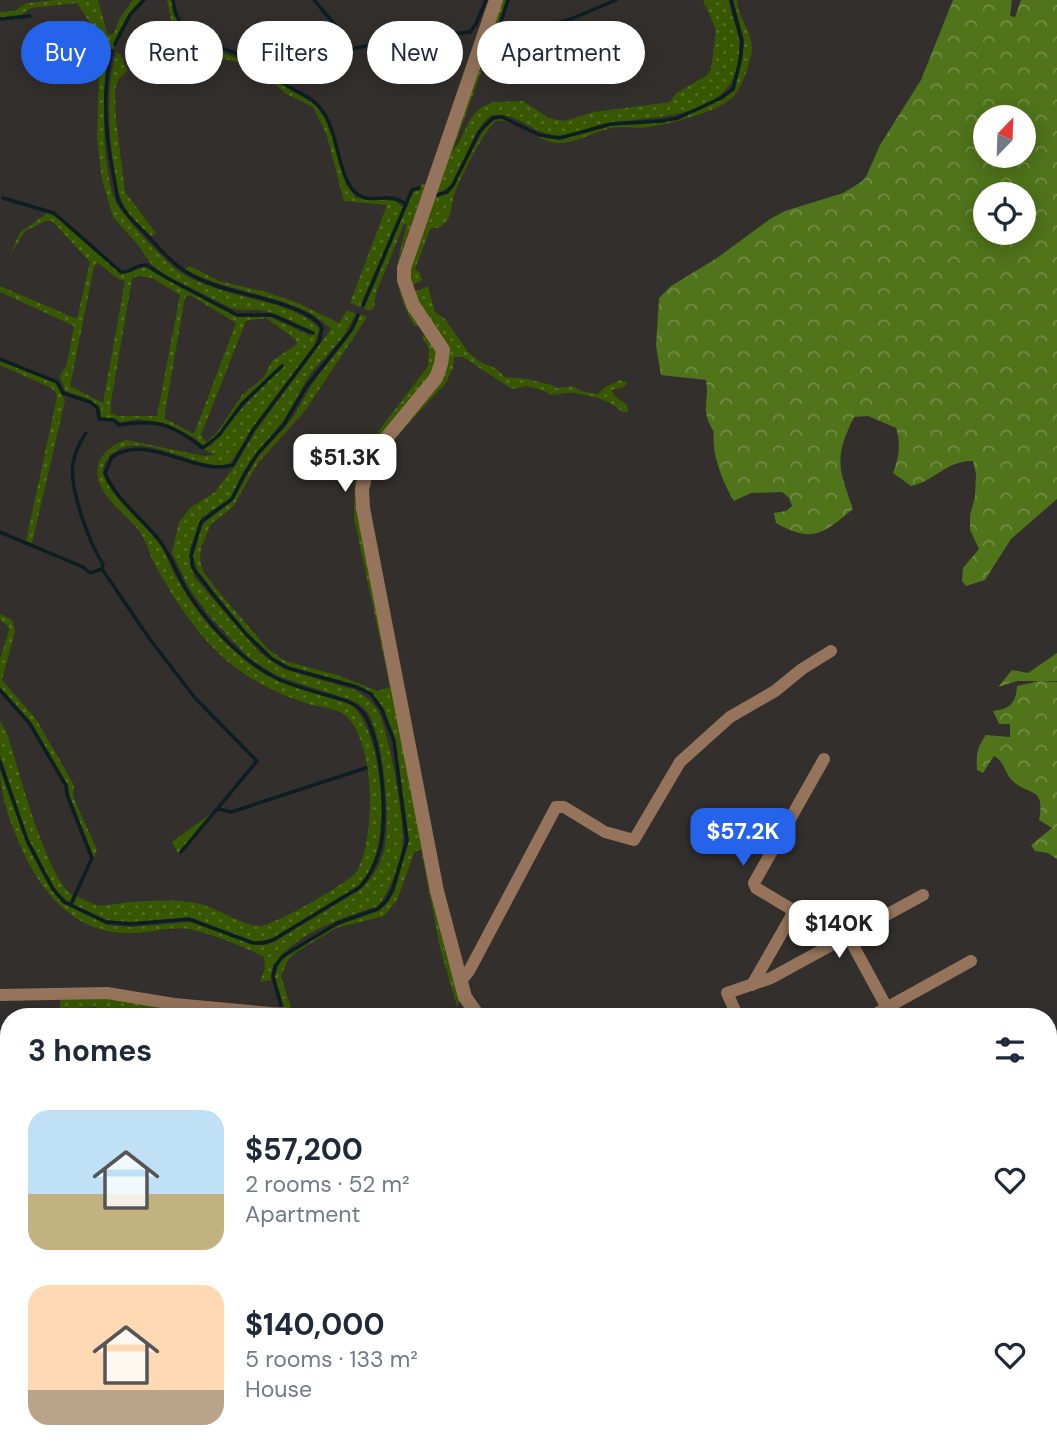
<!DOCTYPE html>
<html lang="en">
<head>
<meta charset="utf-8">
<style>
	:root { --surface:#fff; --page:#f2f2f3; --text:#1f2937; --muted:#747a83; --accent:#2563eb }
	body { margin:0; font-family:"DM Sans",sans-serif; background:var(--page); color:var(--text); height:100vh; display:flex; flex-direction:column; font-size:26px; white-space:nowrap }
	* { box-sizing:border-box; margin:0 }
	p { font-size:23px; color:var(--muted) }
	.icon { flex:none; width:38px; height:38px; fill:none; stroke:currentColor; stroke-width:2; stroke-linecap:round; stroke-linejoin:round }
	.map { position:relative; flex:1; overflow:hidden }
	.details { position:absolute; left:0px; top:1008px; width:1057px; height:448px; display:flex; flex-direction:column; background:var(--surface); border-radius:28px 28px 0 0; box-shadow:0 4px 18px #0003 }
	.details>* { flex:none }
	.top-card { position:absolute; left:21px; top:21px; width:700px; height:63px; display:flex; gap:14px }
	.needle { width:46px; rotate:23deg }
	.controls { position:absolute; left:973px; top:105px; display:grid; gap:14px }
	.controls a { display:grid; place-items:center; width:63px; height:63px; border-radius:50%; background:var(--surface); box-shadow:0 4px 18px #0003; font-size:35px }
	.price { position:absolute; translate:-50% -60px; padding:0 16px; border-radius:14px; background:#fff; color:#222; font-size:23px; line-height:46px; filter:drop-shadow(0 2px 4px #0008) }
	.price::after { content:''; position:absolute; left:50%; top:42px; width:21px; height:16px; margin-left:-10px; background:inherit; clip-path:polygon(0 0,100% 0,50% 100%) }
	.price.current { background:var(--accent); color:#fff }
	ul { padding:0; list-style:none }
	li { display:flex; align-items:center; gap:21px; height:175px; padding:0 28px }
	li span { display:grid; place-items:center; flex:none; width:196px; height:140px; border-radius:21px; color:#555 }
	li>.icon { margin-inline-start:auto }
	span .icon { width:84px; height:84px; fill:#fffc; stroke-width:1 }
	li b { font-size:30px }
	h2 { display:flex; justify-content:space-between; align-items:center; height:84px; padding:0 28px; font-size:30px }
	.pill { padding:0 24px; border-radius:32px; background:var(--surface); box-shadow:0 4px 18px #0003; font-size:24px; line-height:63px }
	.pill.current { background:var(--accent); color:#fff }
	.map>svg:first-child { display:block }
	.grass { fill:url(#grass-dots); fill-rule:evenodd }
	.forest { fill:url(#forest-crowns); fill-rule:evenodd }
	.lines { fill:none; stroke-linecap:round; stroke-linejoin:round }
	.stream { stroke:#0d1e23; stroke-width:3.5 }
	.minor { stroke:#95745b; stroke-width:12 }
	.tertiary { stroke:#95745b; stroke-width:14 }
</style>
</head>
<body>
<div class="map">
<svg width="1057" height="1456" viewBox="0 0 1057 1456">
	<defs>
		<pattern id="grass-dots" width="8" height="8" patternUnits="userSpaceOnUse" patternTransform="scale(1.75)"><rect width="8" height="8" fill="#375700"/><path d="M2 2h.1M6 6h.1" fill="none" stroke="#546f25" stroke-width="1.8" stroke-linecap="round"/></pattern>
		<pattern id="forest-crowns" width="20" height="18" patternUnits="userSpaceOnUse" patternTransform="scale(1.75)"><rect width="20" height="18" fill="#4f741a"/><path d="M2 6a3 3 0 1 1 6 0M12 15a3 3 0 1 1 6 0" fill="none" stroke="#718e46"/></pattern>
	</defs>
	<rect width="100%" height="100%" fill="#332f2c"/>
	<!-- grass -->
	<path class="grass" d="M 56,0 L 98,0 L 108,35 L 114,33 L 119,19 L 133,0 L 141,0 C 111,29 109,64 105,103 C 102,126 106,175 114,198 C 120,214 163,259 177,270 C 192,281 212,287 231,293 C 259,301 297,306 319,328 L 314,346 L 268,407 L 230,463 C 202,475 143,428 113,453 C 106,458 101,468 104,476 C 111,498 147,525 161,546 C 167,556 171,569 177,579 C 196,613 223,644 254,667 C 284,688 320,691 353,706 C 384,737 392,845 364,880 C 352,896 288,931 268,940 L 252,941 L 187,918 L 129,922 L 107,920 L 73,904 L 77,896 C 83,899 90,903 96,905 C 106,907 118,903 128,902 C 148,901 171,899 191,902 C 215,905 240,926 261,926 C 274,925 351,882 357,871 C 376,837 375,747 348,718 C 338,707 321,708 309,704 C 286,697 261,686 242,672 C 204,647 174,600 153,561 C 149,553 147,544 143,537 C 131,516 103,502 98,478 C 94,458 110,445 126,440 L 204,456 L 216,455 L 203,449 L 211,445 L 245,405 L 284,364 L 283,363 C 270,375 258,386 246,398 C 234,410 219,443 202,445 L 195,438 L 164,423 L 138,419 L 122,422 L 101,417 L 101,408 L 85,398 L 65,391 L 60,376 L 67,364 L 74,326 L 0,292 L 0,286 L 77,319 L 90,262 L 52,221 L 46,221 L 25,231 L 10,255 L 20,232 L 48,213 L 58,218 L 120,273 C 131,275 138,265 149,268 L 237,317 L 270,317 L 311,336 L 311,331 C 295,323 277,312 259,310 C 249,309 241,311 231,308 L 167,276 L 152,265 L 137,244 L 113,217 L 102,180 L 97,138 L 99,73 L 103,46 L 101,40 L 77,3 L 31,8 L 21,15 L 0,18 L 0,12 L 14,11 L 27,3 ZM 98,263 L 118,279 L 125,281 L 103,403 L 70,386 L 94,267 ZM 137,276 L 152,278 L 180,295 L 157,416 L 117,416 L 111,413 L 111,402 L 132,279 ZM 190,295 L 236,323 L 194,434 L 164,418 L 185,297 ZM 266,318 L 295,339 L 297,344 L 272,361 L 264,377 L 242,395 L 216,434 L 206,442 L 201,435 L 246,321 Z
		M 167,0 L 171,0 L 174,12 L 187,40 L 264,68 L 276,81 L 313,103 L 324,117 L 332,136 L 346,184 L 356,198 L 396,201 L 403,208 L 360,307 L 350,303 L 387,205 L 344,201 L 326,133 L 313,107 L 286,94 L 260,72 L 245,64 L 211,56 L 175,40 Z
		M 502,0 L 507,0 L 453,150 L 458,144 L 471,118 L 480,108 L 493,102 L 523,101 L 549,118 L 564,121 L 594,112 L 670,102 L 676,93 L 706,76 L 711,69 L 716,30 L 703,0 L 729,0 C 730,14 738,27 739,41 C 746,116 666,116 614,122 C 594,124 572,138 552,135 C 531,132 514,111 492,115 C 465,132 470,182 438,193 L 434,191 Z
		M 733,0 L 737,0 C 738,20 756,34 751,55 C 748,67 743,85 735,95 C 719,113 663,126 640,128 C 630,128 618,126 608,129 C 591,133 574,144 557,143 C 538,142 514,118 497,121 C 487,124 455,187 453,199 C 451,208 452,216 444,224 C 440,228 435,228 430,229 L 415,269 L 420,273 L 422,280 L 410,287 L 407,278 L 434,194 C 442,197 448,192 454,186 L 487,123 L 501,118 L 546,138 L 561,139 L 613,125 L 674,120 L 721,100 L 735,87 L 743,55 L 744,39 Z
		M 117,52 L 121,55 L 127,71 L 119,79 L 115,89 L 116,120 L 125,192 L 156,233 L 152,236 C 140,227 126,213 121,199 C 109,170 104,81 117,52 Z
		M 422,184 L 425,185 L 400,256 L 399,275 L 422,327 L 415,326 L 412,322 C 392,285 395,264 407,225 L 404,224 L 376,293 L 374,308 L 370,311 L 364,309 L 413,192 L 419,190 Z
		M 190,266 L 219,281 L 266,292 L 298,303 L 339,323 L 347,310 L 356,314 L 343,337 L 310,374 L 284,420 L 250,461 L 231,498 L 202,517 L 190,548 L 190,563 L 195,578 L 261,654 L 284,669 L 355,690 C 364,695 373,702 378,711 C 389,732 406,825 402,848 C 399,868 390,890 378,906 C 346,916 270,942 271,980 L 260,982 L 265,968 L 264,957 C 245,947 210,933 189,929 C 172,926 152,932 135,933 C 82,936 47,901 25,856 C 13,830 0,798 0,770 L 27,845 L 45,879 L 64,904 L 108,925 L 129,927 L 190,922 L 257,945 L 266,945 L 277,940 L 358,891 C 371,881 380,866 384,850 C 391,822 384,733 366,710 C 361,704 355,702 347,699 L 277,676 L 249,658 L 212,619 L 190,590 L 172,553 L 179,522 L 190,508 L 215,492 L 234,467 L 257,429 L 331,329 C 298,294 228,295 185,269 Z
		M 428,286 L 435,312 L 445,319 L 468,352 L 480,362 L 495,368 L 505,377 L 527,379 L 552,385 L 557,388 L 573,386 L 581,391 L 598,394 L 605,387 L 621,380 L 628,383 L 622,388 L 611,390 L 616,397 L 627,405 L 628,412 L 622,412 C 610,400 591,395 574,393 C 567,392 559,395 551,395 L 542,390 L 526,386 L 512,389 L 463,357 L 454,357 L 453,368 L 446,383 L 369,466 L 445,366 L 412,293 Z
		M 361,314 L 367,317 L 305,411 L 258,463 L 233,507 L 211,524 L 201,548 L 200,561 L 204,573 L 218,591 L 268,649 L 285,661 L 337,675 L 378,691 L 390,687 L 354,518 L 355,472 L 368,445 L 428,366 L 429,348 L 421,335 L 428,337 C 432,343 437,349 437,357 C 436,381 377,449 361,472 L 444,947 L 460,999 L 457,1006 L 440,948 L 421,850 L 415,851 L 397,900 L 384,916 L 336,928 L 295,953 L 288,960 L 281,976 L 292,1011 L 285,1011 L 275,977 L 280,962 L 298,947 L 326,931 L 349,920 L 379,910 L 386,905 L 395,891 L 409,839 L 395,740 L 383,707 L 372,693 L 352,684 L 289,667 L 272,657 L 247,633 L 198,571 L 193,556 L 202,526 L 208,519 L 233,500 L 257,458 L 294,416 L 312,384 L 347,339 Z
		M 0,361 L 56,383 L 65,401 L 32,543 L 26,541 L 57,397 L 55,392 L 51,388 L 0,365 Z
		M 0,614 L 12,620 L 15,631 L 2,680 L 36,719 L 74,785 L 73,796 L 97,850 L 94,858 L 70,796 L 68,785 L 31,722 L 0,687 L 0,659 L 9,630 L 8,626 L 0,620 Z
		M 0,721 L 8,736 C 18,768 47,880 73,895 L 70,903 L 54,889 L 28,839 L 0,755 Z
		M 217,809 L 178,853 L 172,842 Z
		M 109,997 L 271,1017 L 164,1013 L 159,1008 L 149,1008 L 148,1017 L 84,1017 L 98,1007 L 60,1009 L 60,1000 Z
		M 1057,1291 L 1057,1311 L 1048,1323 L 1048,1301 Z
		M 688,1447 L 754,1447 L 731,1456 L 681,1456 L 685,1454 Z
		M 859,1447 L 996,1447 L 998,1456 L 858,1456 Z"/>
	<!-- forest -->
	<path class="forest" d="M 953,0 L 1012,0 L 1010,16 L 1015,17 L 1021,0 L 1057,0 L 1057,499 L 1011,539 L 985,580 L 966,586 L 962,581 L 963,568 L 979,549 L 970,530 L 970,515 L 975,497 L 976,474 L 973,461 C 947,460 935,481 911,486 L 893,473 C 899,457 901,444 896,428 L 868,416 L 854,417 C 834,458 838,467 853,509 C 824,533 813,544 776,523 L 774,513 L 786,511 L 792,506 L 789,498 L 782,492 L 751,493 L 734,501 C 723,483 711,453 714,432 C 699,408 710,403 706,380 L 661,375 L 656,346 L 659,298 L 671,286 L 717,258 L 770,219 L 785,211 L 843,193 L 861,182 L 866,177 L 880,145 L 921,80 ZM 1024,117 L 1024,156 L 985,156 L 985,117 ZM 1024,194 L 1024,233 L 985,233 L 985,194 Z
		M 1057,653 L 1057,681 L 1017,681 L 998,687 L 1012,670 L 1028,673 Z
		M 1039,681 L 1057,682 L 1057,859 L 1048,853 L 1035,851 L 1031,845 L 1052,828 L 1039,820 C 1046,784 1027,797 1011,779 C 1004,771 1004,761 994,756 L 983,773 L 977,770 C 976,755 977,747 986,735 L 1010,737 L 1010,724 L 999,724 L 993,711 C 1010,709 1016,703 1017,686 Z"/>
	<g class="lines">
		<!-- stream -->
		<path class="stream" d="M 173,0 L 175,12 L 186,35 C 206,44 251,56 266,67 C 273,73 278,80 286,85 C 305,97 315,97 327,118 C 338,139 339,178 356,193 C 371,206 387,190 406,204
			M 314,0 L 338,28 L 351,49 L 397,40 L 470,32 L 476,24 L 486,0
			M 508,0 L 494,42 L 571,19 L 616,0
			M 0,19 L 30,16
			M 115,44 L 130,15 L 144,0
			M 437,195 L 447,192 L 453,185 L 479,132 L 493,118 L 502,117 L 539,135 L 560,138 L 611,124 L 662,121 L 678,118 L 721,98 L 733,89 L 740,61 L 742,42 L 731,0
			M 3,198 L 54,213 L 121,272 C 131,273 136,264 146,265 L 167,278 L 237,315 L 272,315 L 313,333
			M 363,305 L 412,190 L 419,188
			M 0,359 L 57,382 L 63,393 L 90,402 L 97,407 L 99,419 L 114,420 L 119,425 C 157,419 172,424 203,448 L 219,435 L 242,404 L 282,366
			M 0,532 L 83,567 L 90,573 L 102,569 L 103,564 C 89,543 69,488 73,463 C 75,452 80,442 86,433
			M 102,569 L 149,638 L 195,698 L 257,761 L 181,852
			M 0,690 L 30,724 L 66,786 L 67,795 L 92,858 L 71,904
			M 0,762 L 27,840 L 53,889 L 64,902 L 106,922 L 132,924 L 189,919 L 253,943 L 263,943 L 273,940 L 360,887 C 370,876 376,863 380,849 C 388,816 382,742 364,714 C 359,707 354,704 347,701 C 324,694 301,689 280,680 C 244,663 212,629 190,596 C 178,578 172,556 159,540 C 142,518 115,499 105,473 L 112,457 C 150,432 196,477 233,465 L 253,430 L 319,342 L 322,328 C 311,306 244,295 220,287 C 180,274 171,261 144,232 C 135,223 126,215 120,204 C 116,196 116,186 114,178 C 106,138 101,91 112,51
			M 219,809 L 231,812 L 366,768
			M 281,1005 L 273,977 L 275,966 L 283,956 L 338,923 L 378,909 L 387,900 L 393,888 L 407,841 L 394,741 L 382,710 L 371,694 L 357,687 L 288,668 L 272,659 L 246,634 L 215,597 L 193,568 L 191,556 L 201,522 L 232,499 L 244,475 L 258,453 L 283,426 L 306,387 L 352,329 L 358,315
			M 1048,1179 L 1057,1177
			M 1048,1326 L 1057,1314
			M 1048,1354 L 1057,1348
			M 145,1456 L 156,1447
			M 217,1456 L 221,1447
			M 415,1456 L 419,1447
			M 623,1456 L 631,1447
			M 739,1456 L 762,1447"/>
		<!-- minor -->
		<path class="minor" d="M 848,936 L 892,1017
			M 460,982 L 469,971 L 556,807 L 564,807 L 605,832 L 634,840 L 680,762 L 730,717 L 775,691 L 802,669 L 831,651
			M 752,985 L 792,915 L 791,909 L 756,888 L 754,883 L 824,759
			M 0,995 L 107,993 L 174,1004 L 271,1013 L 355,1017
			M 738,1017 L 727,993 L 771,978 L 923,895
			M 870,1017 L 971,961
			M 1048,1138 L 1057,1137"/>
		<!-- tertiary -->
		<path class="tertiary" d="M 479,1017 L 465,997 L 437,891 L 363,508 L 362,489 L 370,458 L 436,378 L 441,364 L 443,350 L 413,305 L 404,280 L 404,268 L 496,0
			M 657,1456 L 659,1447"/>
	</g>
</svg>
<div class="controls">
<a><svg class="needle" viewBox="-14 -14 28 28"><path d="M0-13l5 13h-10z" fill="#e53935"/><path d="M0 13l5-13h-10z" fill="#747a83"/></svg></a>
<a><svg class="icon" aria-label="locate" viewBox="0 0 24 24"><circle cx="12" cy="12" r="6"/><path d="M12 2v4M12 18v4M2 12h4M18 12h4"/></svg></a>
</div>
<b class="price" style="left:345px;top:494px">$51.3K</b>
<b class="price current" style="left:743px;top:868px">$57.2K</b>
<b class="price" style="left:839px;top:960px">$140K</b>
<div class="top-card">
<a class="pill current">Buy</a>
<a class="pill">Rent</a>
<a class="pill">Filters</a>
<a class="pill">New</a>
<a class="pill">Apartment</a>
</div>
<section class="details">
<h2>3 homes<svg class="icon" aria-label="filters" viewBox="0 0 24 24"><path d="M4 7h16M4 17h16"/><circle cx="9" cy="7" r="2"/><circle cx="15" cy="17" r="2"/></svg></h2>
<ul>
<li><span style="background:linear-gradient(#bfe0f5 60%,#c2b280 0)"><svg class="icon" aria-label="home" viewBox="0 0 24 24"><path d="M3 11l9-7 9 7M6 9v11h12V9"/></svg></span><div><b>$57,200</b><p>2 rooms · 52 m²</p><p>Apartment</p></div><svg class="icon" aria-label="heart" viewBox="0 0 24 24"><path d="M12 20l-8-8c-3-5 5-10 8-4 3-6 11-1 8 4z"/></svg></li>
<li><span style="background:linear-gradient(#ffd9b3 75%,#b9a48a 0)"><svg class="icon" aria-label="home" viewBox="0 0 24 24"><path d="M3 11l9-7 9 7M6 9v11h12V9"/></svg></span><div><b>$140,000</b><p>5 rooms · 133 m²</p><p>House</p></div><svg class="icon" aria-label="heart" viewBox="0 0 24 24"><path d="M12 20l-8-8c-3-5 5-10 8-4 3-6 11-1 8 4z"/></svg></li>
</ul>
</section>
</div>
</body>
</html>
